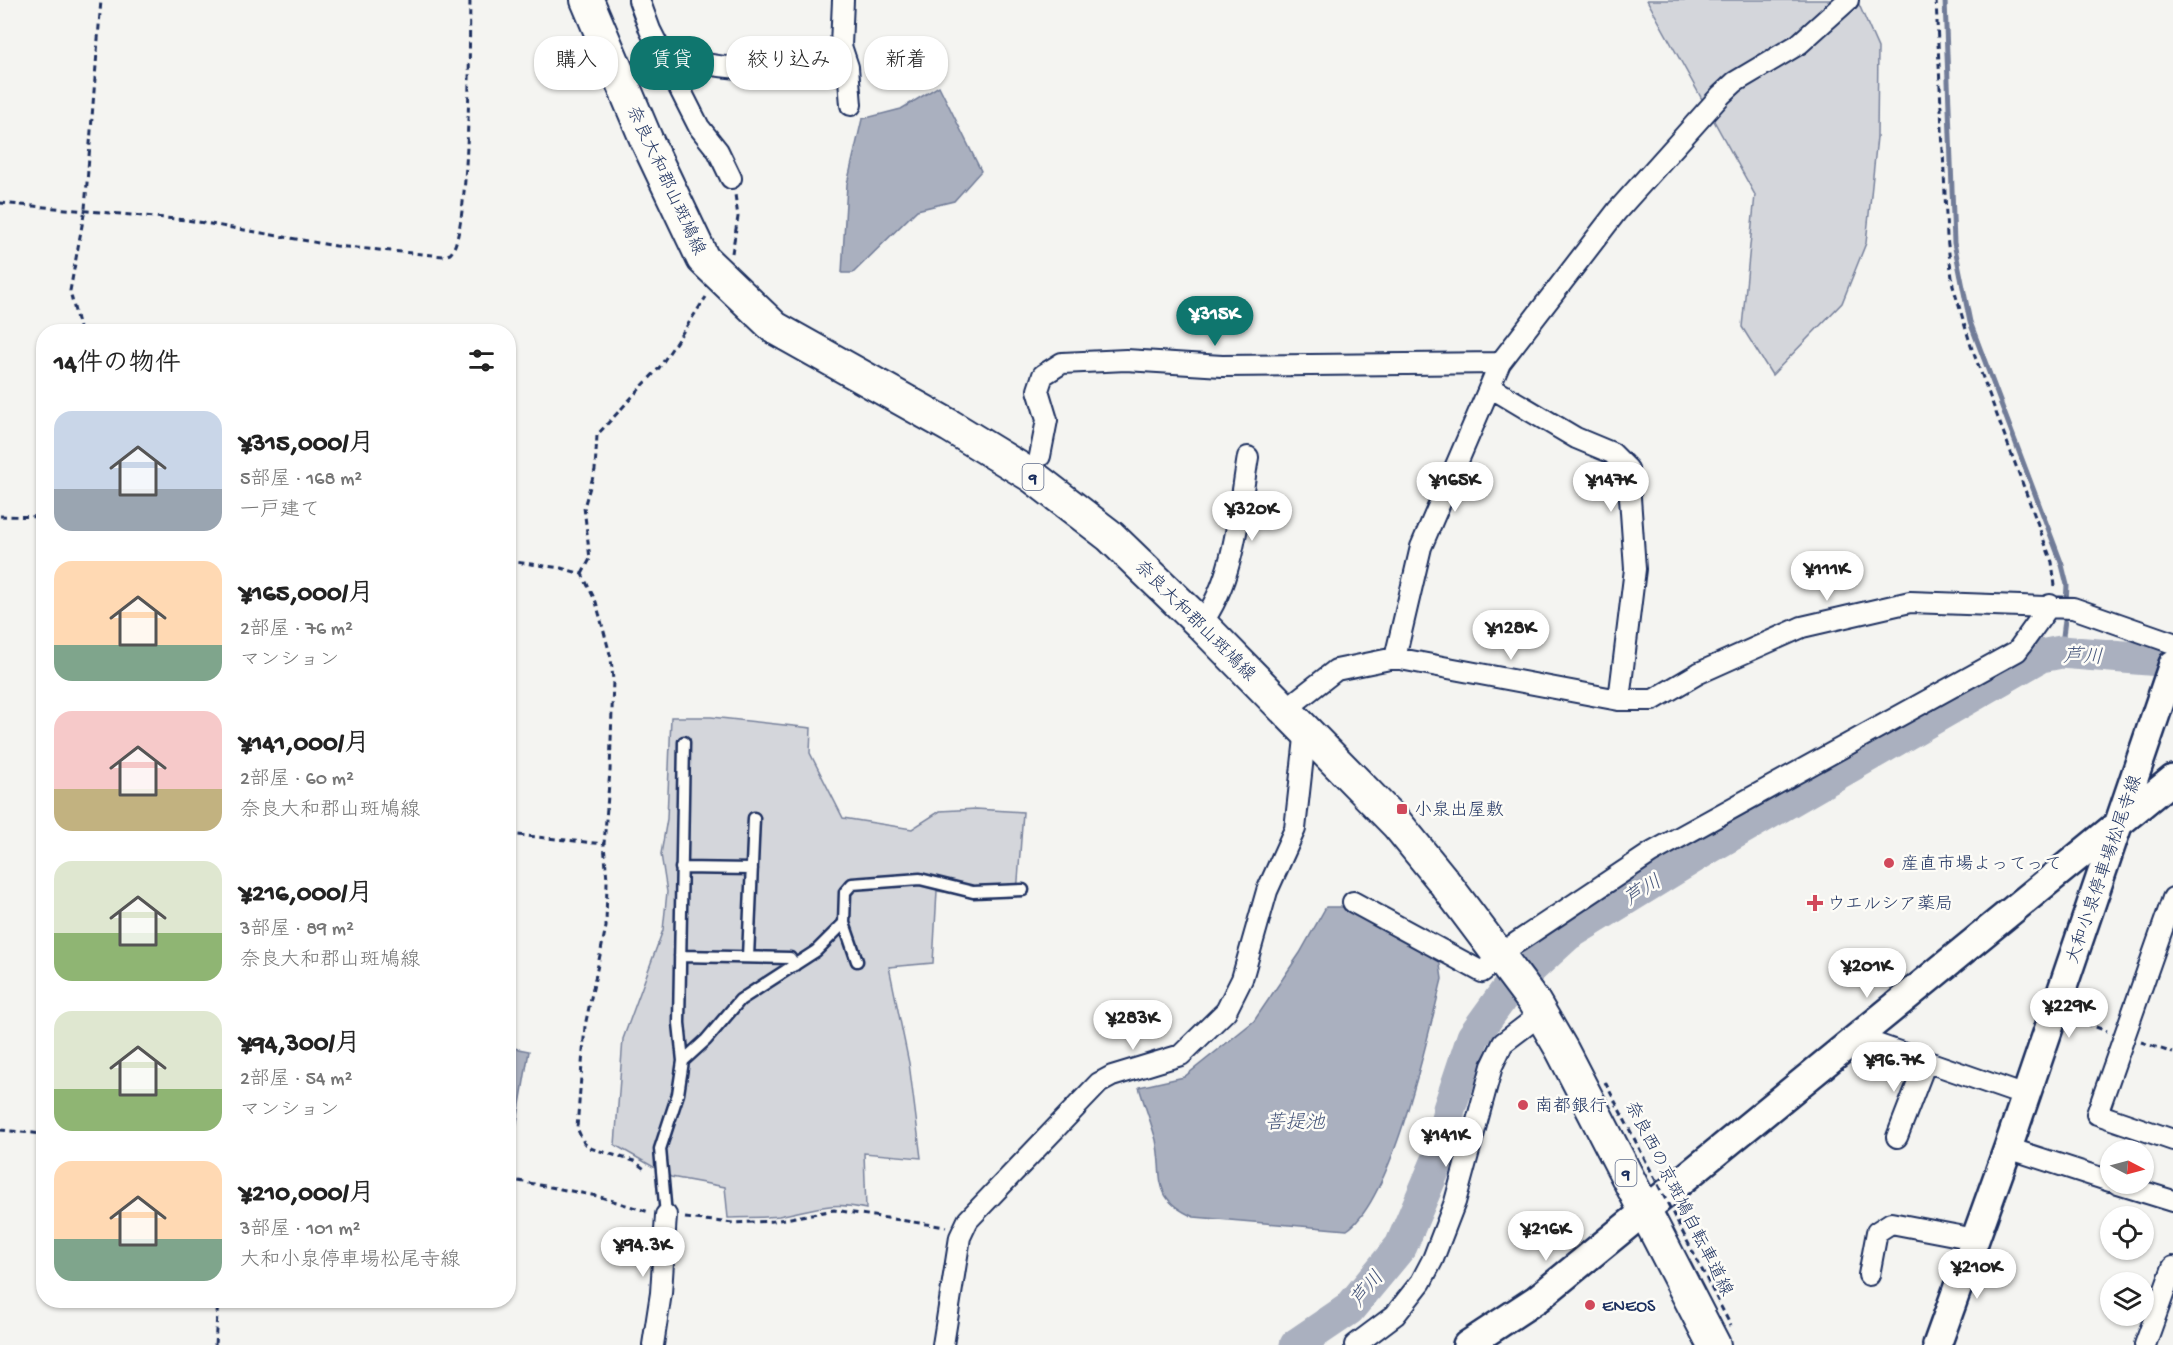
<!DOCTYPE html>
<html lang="ja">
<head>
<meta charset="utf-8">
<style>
	:root { --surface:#fff; --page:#f6f6f6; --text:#222; --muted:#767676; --accent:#0f766e }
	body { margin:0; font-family:"Gochi Hand","Klee One",sans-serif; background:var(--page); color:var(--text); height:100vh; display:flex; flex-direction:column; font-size:22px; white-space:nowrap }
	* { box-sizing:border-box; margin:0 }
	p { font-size:20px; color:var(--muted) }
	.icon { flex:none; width:33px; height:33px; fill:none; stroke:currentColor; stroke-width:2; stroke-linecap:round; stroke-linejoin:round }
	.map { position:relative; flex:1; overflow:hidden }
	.details { position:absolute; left:36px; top:324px; width:480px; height:984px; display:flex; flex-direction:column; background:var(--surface); border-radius:24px; box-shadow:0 2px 4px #0004 }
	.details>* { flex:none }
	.hud { position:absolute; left:534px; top:36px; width:570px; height:54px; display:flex; gap:12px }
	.needle { width:39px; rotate:96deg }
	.controls { position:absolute; left:2100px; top:1140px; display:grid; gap:12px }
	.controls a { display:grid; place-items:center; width:54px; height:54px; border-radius:50%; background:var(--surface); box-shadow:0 2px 4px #0004; font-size:30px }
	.price { position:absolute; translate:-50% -51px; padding:0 14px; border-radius:21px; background:#fff; color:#222; font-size:20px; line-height:39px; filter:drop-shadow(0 2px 3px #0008) }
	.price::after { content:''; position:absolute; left:50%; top:36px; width:18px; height:14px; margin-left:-9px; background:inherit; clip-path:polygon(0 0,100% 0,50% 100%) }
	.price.selected { background:var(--accent); color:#fff }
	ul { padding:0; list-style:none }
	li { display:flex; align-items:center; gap:18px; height:150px; padding:0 18px }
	li span { display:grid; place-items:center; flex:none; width:168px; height:120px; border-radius:18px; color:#555 }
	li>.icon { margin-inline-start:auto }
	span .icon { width:72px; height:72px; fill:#fffc; stroke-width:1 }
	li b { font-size:26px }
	h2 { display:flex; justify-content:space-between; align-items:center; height:72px; padding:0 18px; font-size:26px }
	.chip { padding:0 21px; border-radius:24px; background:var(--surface); box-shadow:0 2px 4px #0004; font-size:21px; line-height:54px }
	.chip.selected { background:var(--accent); color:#fff }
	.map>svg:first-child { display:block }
	.green { fill:#d4d6db; stroke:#78829c; stroke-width:1.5 }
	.water { fill:#aab0bf; stroke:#717c98; stroke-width:1.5 }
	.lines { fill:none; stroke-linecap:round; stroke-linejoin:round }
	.stream { stroke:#717c98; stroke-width:5 }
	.river { stroke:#aab0bf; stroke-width:33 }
	.lane-casing { stroke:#1b2f5e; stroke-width:15 }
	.street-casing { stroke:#1b2f5e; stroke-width:24 }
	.secondary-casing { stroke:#1b2f5e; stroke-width:32 }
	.primary-casing { stroke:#1b2f5e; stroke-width:36 }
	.path { stroke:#1b2f5e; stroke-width:3; stroke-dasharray:6 4.5; stroke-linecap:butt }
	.lane { stroke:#fdfcf7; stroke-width:10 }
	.street { stroke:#fdfcf7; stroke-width:20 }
	.secondary { stroke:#fdfcf7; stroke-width:27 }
	.primary { stroke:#fdfcf7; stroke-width:32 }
	.path-bridge { stroke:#1b2f5e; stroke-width:3; stroke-dasharray:6 4.5; stroke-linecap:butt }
	.poi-dot { fill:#d1495b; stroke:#fdfcf7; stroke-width:2 }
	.labels { text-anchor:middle; stroke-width:5; stroke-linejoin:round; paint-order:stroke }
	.shield { fill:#fdfcf7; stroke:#5f6c8c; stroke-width:1.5 }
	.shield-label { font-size:16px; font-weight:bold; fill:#1b2f5e }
	.street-label { font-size:18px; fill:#1b2f5e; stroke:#fdfcf7 }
	.poi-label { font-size:18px; fill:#1b2f5e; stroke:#fdfcf7; text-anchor:start }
	.water-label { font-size:20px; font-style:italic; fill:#46567b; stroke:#fdfcf7 }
</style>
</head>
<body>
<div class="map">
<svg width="2173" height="1345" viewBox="0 0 2173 1345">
	<rect width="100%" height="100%" fill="#f4f4f1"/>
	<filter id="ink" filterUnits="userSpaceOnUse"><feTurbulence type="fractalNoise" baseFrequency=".0167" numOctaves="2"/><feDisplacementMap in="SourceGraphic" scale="12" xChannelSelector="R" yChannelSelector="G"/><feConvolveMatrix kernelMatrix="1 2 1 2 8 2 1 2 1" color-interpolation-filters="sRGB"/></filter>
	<g filter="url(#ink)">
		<!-- green -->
		<path class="green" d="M 1647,0 L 1857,0 L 1878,48 L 1877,137 L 1866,243 L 1842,303 L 1772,375 L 1742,327 L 1755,195 Z
			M 671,717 L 711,717 L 811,728 L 810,753 L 843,818 L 912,829 L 940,811 L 976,809 L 1023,812 L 1017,894 L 972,896 L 937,891 L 933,963 L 889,967 L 909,1063 L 921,1158 L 864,1153 L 866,1209 C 832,1200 812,1210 779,1216 C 763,1218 745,1217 728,1218 L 725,1187 L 671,1177 L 615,1145 L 623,1039 L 663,930 L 667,892 L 661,854 L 667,819 Z"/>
		<!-- water -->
		<path class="water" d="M 939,86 L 981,171 L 954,201 L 917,210 L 853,273 L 842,273 L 847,184 L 862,119 L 901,109 Z
			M 1326,907 L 1347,907 L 1439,958 L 1442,979 C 1428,1035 1393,1199 1347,1230 L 1194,1217 C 1150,1198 1164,1177 1156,1140 C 1151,1122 1144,1104 1139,1087 L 1184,1077 L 1254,1021 L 1300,953 Z
			M 509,1047 L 529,1051 L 512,1152 L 509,1152 Z"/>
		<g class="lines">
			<!-- stream -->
			<path class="stream" d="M 1945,0 L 1954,243 L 1970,322 L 2062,565 L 2067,585 L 2066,603
				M 2061,652 L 2066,612"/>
			<!-- river -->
			<path class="river" d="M 1296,1345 L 1349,1309 L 1401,1246 L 1440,1155 L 1449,1109 L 1473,1037 L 1507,990 L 1567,935 L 1710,847 L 2041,656 L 2061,652 L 2173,661"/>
			<defs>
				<path id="lane" d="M 681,868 L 752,869
					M 844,923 L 857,961
					M 680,956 L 790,958 L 795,965
					M 748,957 L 754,818
					M 683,1061 L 706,1040 L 740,1000 L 816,951 L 844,923 L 845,892 L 852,884 L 920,879 L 973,892 L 1023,890
					M 666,1215 L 660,1149 L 678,1094 L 683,1061 L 679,1023 L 684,742"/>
				<path id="street" d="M 639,0 L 650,30 L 699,127 L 718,151 L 731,178
					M 843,0 L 841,46 L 848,67 L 851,105
					M 660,49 C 713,74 777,72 833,59 L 839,55 L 841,46
					M 1490,387 L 1576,438 L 1612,453 L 1628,469 L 1635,569 L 1619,700
					M 1040,456 L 1047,420 L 1038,390 L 1043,375 L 1062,363 L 1126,360 L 1222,366 L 1500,363
					M 1201,624 C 1235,579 1239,510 1248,457
					M 1395,658 L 1421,547 L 1500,363 L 1617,211 L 1721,95 L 1735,82 L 1799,44 L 1848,0
					M 1286,709 L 1336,670 L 1395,658 L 1619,700 L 1653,700 L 1699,673 L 1802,627 L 1910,602 L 2073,608 L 2173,643
					M 2173,898 L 2097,1114 L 2173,1140
					M 1353,902 L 1482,972 L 1513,945 L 1651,853 L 2017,651 L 2050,605
					M 1856,1037 L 2026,1096
					M 1897,1137 L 1926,1062
					M 2008,1148 L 2110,1181
					M 2118,1184 L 2173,1201
					M 1869,1275 L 1877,1232 L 1891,1223 L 1975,1239
					M 653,1345 L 661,1293 L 666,1215
					M 943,1345 L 960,1237 L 968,1220 L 1099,1083 L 1112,1076 L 1181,1055 L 1226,1011 L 1242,979 L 1267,891 L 1295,829 L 1306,729
					M 1355,1345 L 1395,1315 L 1421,1282 L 1433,1259 L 1455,1202 L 1492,1066 L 1503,1043 L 1541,1014
					M 2145,1345 L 2173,1267"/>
				<path id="secondary" d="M 1467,1345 L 1537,1299 L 2173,779
					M 1937,1345 L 2008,1148 L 2173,664"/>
				<path id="primary" d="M 587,0 L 646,139 L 703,259 L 775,328 L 950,426 L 1032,476 L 1110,536 L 1201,624 L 1397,824 L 1441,878 L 1534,1002 L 1562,1050 L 1714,1345"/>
			</defs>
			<!-- lane casing -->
			<use href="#lane" class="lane-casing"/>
			<!-- street casing -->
			<use href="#street" class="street-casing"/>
			<!-- secondary casing -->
			<use href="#secondary" class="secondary-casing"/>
			<!-- primary casing -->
			<use href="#primary" class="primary-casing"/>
			<!-- path -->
			<path class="path" d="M 1936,0 L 1947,237 L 1953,286 L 1971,346 L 2052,562 L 2055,586
				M 0,203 L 187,220 L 336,246 L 444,256 L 450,254 C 471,236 469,38 470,0
				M 732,253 L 738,217 L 735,194
				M 80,332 L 70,291 L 85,209 L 101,0
				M 0,516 L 44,517
				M 508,561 L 561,568 L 582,574 L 596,602 L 611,658 L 613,680 L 610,771 L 604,844 L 607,880 L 606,927 L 585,1026 L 577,1128 L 584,1143 L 590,1148 L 634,1161 L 647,1171
				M 582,574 L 590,559 L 584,507 L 595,470 L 597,435 L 659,368 L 706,297
				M 508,834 L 604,844
				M 2076,1020 L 2107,1031
				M 2141,1042 L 2173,1053
				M 0,1130 L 44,1134
				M 508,1179 L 597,1196 L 649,1212
				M 685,1218 L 733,1223 L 774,1221 L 834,1210 L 946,1227
				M 215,1345 L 218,1300"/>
			<!-- lane -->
			<use href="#lane" class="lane"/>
			<!-- street -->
			<use href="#street" class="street"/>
			<!-- secondary -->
			<use href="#secondary" class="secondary"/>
			<!-- primary -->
			<use href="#primary" class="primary"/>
			<!-- path-bridge -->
			<path class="path-bridge" d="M 1605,1082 L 1731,1326"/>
		</g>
	</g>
	<!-- markers -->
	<g class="poi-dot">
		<rect x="1396" y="803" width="12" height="12" rx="3"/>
		<circle cx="1889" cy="863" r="6"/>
		<path d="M1812 894h6v6h6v6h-6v6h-6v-6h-6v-6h6z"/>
		<circle cx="1523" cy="1105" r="6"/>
		<circle cx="1590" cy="1305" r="6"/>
	</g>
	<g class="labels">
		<!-- shield labels -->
		<g class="shield">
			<rect x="1022.5" y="464" width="21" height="26" rx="4.5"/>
			<rect x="1615.5" y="1160" width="21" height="26" rx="4.5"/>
		</g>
		<g class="shield-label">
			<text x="1033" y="483">9</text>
			<text x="1626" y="1179">9</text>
		</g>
		<!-- street labels -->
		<g class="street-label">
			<text transform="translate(667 180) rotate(65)" y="6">奈良大和郡山斑鳩線</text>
			<text transform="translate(1196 620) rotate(45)" y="6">奈良大和郡山斑鳩線</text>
			<text transform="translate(2103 869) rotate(-71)" y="6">大和小泉停車場松尾寺線</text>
			<text transform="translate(1680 1198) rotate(63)" y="6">奈良西の京斑鳩自転車道線</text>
		</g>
		<!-- poi labels -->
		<g class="poi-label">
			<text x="1414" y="815">小泉出屋敷</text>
			<text x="1901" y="869">産直市場よってって</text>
			<text x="1827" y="909">ウエルシア薬局</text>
			<text x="1535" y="1111">南都銀行</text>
			<text x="1602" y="1311">ENEOS</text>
		</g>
		<!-- water labels -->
		<g class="water-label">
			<text transform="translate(2083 655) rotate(2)" y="7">芦川</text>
			<text transform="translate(1642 889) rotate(-32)" y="7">芦川</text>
			<text x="1295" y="1128">菩提池</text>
			<text transform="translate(1366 1288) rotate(-50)" y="7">芦川</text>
		</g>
	</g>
</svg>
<div class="controls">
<a><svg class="needle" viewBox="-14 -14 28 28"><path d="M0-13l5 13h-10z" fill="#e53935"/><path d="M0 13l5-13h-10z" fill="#767676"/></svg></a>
<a><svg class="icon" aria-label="locate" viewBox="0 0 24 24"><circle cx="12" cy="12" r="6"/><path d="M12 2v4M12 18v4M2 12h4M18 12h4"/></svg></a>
<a><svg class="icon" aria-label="layers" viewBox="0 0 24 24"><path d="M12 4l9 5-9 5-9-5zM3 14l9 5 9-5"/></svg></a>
</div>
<b class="price selected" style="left:1215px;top:347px">¥315K</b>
<b class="price" style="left:1455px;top:513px">¥165K</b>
<b class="price" style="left:1611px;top:513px">¥147K</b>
<b class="price" style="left:1252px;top:542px">¥320K</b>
<b class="price" style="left:1827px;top:602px">¥111K</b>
<b class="price" style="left:1511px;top:661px">¥128K</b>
<b class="price" style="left:1867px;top:999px">¥201K</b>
<b class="price" style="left:2069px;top:1039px">¥229K</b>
<b class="price" style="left:1133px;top:1051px">¥283K</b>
<b class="price" style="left:1894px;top:1093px">¥96.7K</b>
<b class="price" style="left:1446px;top:1168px">¥141K</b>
<b class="price" style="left:1546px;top:1262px">¥216K</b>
<b class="price" style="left:643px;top:1278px">¥94.3K</b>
<b class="price" style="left:1977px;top:1300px">¥210K</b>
<div class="hud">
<a class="chip">購入</a>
<a class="chip selected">賃貸</a>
<a class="chip">絞り込み</a>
<a class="chip">新着</a>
</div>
<section class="details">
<h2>14件の物件<svg class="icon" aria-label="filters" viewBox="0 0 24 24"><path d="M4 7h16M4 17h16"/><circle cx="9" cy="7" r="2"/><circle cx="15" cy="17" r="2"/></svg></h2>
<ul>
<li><span style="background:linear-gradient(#c9d6e8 65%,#9aa5b1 0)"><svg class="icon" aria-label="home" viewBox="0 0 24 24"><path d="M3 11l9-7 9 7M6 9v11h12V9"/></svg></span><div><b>¥315,000/月</b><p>5部屋 · 168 m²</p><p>一戸建て</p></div></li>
<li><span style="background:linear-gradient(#ffd9b3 70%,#7fa58c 0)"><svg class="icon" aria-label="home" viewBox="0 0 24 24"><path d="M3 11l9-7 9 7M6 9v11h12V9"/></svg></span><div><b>¥165,000/月</b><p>2部屋 · 76 m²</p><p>マンション</p></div></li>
<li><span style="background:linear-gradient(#f6c9c9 65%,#c2b280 0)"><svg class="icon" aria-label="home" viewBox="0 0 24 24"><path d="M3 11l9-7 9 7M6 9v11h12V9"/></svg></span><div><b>¥141,000/月</b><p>2部屋 · 60 m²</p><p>奈良大和郡山斑鳩線</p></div></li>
<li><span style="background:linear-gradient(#dfe7d0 60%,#8fb573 0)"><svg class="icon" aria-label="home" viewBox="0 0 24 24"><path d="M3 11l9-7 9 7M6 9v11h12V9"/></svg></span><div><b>¥216,000/月</b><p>3部屋 · 89 m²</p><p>奈良大和郡山斑鳩線</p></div></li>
<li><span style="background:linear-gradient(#dfe7d0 65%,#8fb573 0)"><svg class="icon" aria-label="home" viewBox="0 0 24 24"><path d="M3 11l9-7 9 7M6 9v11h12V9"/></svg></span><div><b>¥94,300/月</b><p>2部屋 · 54 m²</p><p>マンション</p></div></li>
<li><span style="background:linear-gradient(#ffd9b3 65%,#7fa58c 0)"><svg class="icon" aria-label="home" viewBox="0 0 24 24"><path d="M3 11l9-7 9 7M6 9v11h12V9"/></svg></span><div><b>¥210,000/月</b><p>3部屋 · 101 m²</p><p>大和小泉停車場松尾寺線</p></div></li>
</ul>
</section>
</div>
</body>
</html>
